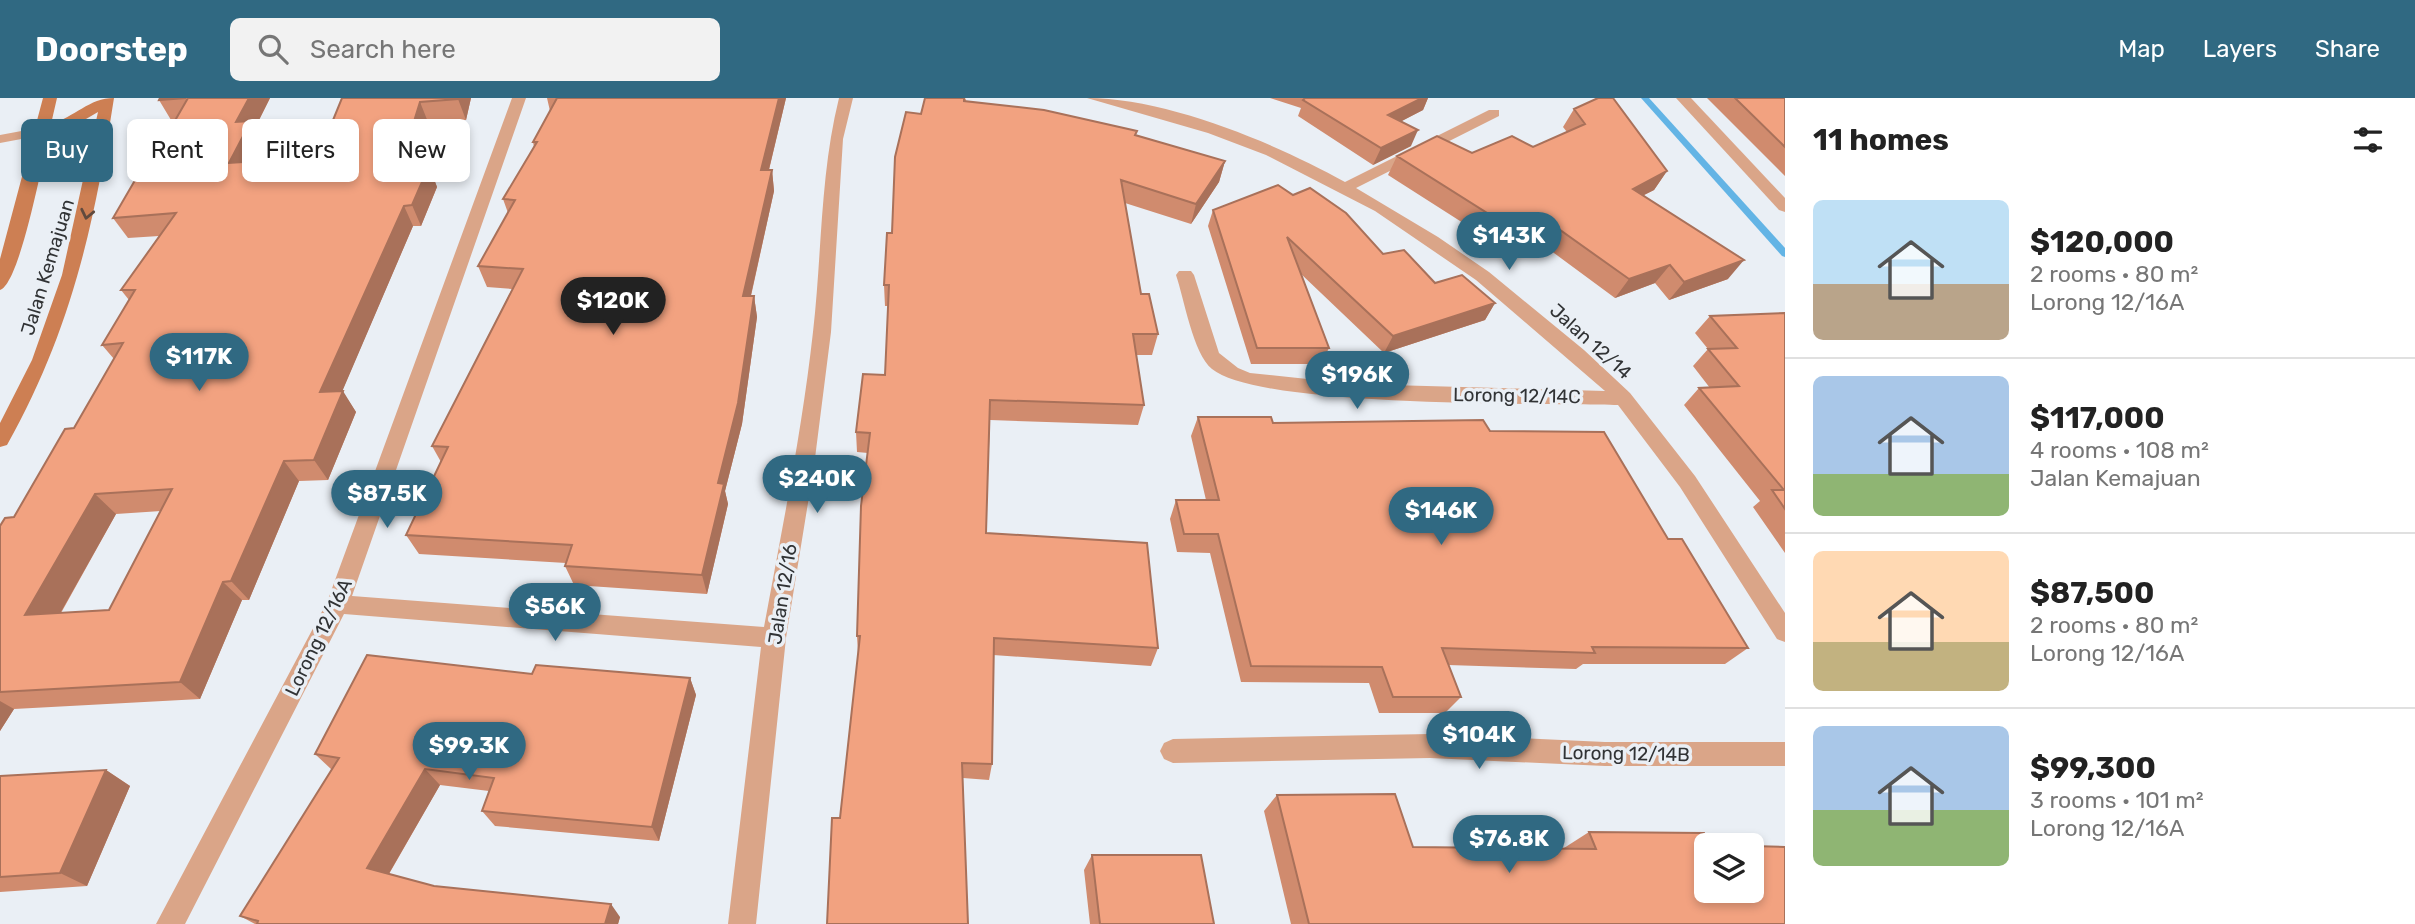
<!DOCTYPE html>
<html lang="en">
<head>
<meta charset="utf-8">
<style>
	:root { --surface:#fff; --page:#f2f2f2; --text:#222; --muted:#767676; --line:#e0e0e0; --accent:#306982 }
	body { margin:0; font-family:Rubik,sans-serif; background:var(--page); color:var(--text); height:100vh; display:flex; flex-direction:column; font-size:26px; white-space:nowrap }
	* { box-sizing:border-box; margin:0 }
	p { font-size:23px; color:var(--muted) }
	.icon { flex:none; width:38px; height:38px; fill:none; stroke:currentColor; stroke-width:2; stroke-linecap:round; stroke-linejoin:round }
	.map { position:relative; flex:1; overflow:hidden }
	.drawer { display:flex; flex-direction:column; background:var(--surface); width:630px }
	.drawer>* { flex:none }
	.top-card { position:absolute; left:21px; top:21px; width:665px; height:63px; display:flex; gap:14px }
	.fabs { position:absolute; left:1694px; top:735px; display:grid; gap:14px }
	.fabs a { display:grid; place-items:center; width:70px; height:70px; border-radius:10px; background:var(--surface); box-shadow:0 4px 10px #0003; font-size:35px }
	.price { position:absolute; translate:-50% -60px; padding:0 16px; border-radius:24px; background:var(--accent); color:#fff; font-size:23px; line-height:46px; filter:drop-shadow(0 2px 4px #0008) }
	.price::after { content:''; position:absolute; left:50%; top:42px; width:21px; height:16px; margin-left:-10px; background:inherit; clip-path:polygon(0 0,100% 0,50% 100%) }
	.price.active { background:#222; color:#fff }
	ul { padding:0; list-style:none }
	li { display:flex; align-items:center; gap:21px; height:175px; padding:0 28px }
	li+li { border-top:2px solid var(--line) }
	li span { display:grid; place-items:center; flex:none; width:196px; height:140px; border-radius:10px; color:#555 }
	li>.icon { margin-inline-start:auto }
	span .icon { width:84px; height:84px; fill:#fffc; stroke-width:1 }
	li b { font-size:30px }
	h2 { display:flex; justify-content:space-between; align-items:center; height:84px; padding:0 28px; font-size:30px }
	.chip { padding:0 24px; border-radius:10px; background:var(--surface); box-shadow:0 4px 10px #0003; font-size:24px; line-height:63px }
	.chip.active { background:var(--accent); color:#fff }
	header { display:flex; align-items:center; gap:42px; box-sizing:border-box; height:98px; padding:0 35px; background:var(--accent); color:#fff }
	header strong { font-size:33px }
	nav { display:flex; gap:38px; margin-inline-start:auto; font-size:24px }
	.search { width:490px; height:63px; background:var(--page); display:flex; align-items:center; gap:18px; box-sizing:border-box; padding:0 24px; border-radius:10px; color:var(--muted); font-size:26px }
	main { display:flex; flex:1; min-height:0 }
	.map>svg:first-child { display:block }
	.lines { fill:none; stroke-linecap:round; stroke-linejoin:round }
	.stream { fill:#63b4e5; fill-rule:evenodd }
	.lane { fill:#daa588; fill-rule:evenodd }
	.street { fill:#daa588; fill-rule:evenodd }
	.secondary { fill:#cd7f53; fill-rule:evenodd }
	.wall { fill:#d08b6e; fill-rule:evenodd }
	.shaded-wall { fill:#a9715a }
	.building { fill:#f2a280; stroke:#a9715a; stroke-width:2; fill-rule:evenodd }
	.oneway { stroke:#604a3e }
	.labels { text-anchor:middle; stroke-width:7; stroke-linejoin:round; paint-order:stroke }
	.street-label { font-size:19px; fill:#313335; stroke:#eaeff5 }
</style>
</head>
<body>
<header>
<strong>Doorstep</strong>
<div class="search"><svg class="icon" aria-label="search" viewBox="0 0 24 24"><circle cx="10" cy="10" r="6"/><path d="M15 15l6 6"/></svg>Search here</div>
<nav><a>Map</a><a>Layers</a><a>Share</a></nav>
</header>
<main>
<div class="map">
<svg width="1785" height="826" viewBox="0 0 1785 826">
	<rect width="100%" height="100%" fill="#eaeff5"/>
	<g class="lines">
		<!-- stream -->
		<path class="stream" d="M 1641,0 L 1649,0 L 1785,150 L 1785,159 L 1782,158 Z"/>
		<!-- lane -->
		<path class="lane" d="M 1676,0 L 1691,0 L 1785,100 L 1785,114 L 1779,112 Z"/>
		<!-- street -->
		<path class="street" d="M 512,0 L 526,0 L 352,498 L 764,529 C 782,431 802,333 813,234 C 822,156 820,76 839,0 L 853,0 L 843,41 L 831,234 L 814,368 L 786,540 L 756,826 L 728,826 L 761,549 L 344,516 L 185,826 L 156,826 L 327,504 Z
			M 1087,0 C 1167,0 1275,45 1345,84 L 1489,12 L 1499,12 L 1499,18 L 1356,90 L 1438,139 L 1489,174 L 1584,252 L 1630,295 L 1695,378 L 1785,515 L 1785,544 L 1777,541 L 1680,389 L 1618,307 C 1543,305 1260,310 1212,271 C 1193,256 1184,200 1176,177 L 1179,173 L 1191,173 L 1194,177 L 1219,255 L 1238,270 L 1250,275 L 1354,286 L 1605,293 L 1476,182 L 1375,113 L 1266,57 L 1208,35 Z
			M 43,29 L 50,33 L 48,36 L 0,45 L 0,37 Z
			M 1430,636 L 1605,644 L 1785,644 L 1785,668 L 1605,668 L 1430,660 L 1173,665 L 1164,661 L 1160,653 L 1164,645 L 1173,641 Z"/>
		<!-- secondary -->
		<path class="secondary" d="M 43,0 L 57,0 L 51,26 C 75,19 89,0 114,0 C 94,128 71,233 7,347 L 0,349 L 0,325 L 32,262 L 62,177 L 98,14 L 74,28 L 49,36 C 43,60 20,186 0,192 L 0,161 Z"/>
	</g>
	<!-- wall -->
	<path class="wall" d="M 160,0 L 270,0 L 255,30 L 262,44 L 253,64 L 318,59 L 342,0 L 471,0 L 466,22 L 428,24 L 416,68 L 429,68 L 437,89 L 421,128 L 413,128 L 342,293 L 356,314 L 328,382 L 299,383 L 249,502 L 242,502 L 200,601 L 14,611 L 0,633 L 0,428 L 14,419 L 74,330 L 114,261 L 102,247 L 129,202 L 121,192 L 159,138 L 128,140 L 113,120 L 147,71 L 175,22 L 171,22 L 159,2 ZM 161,413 L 109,512 L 61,515 L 116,416 Z
		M 547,0 L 786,0 L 769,72 L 772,72 L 774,93 L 751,198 L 754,198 L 757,219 L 742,326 L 725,393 L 728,406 L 707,496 L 574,487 L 565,468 L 566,465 L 419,456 L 406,437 L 441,364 L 432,348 L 512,191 L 487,189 L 478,168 L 508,115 L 503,101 L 534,49 L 533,44 L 550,13 Z
		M 966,0 L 966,3 L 1136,37 L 1225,63 L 1219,84 L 1191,126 L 1125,105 L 1141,196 L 1158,236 L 1152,257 L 1136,257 L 1144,307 L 1138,327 L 990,322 L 986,435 L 1158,550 L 1151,568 L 993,557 L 992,666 L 989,682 L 963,680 L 840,720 L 858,556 L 857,538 L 868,355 L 857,354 L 856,334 L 885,277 L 888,208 L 885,208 L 884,187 L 892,135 Z
		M 1270,0 L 1428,0 L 1423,12 L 1401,23 L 1411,48 L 1373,67 L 1298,18 L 1301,10 Z
		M 1707,0 L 1785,0 L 1785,78 Z
		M 1574,11 L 1667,73 L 1654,92 L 1644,97 L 1728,181 L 1669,202 L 1655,185 L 1615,200 L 1535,141 L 1507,153 L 1388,77 L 1397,58 L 1472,55 L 1533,49 L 1567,34 L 1563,29 Z
		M 1293,97 L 1383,156 L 1435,185 L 1495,205 L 1485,222 L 1384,255 L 1300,175 L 1329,250 L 1321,266 L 1251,266 L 1208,128 L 1213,112 Z
		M 1785,215 L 1785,455 L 1753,409 L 1760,403 L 1684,307 L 1699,290 L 1710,290 L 1693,268 L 1708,251 L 1695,235 L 1710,218 Z
		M 1198,319 L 1273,325 L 1490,333 L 1668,441 L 1748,550 L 1725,566 L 1583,566 L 1576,571 L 1448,567 L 1461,599 L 1445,615 L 1379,615 L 1369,585 L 1241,584 L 1210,455 L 1177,454 L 1170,421 L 1176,402 L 1206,402 L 1191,338 Z
		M 532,576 L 690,580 L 696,597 L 659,743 L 495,728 L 482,713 L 489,693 L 440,687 L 389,776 L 434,788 L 620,819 L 618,826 L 255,826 L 240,818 L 332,672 L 315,656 Z
		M 106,672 L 130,688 L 87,788 L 0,794 L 0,678 Z
		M 1277,697 L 1413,749 L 1565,751 L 1564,750 L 1589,734 L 1710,747 L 1785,826 L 1291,826 L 1264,713 Z
		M 1092,757 L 1214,826 L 1090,826 L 1084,772 Z"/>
	<!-- shaded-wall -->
	<path class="shaded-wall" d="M 249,0 L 270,0 L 255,30 L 262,44 L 242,86 L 229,65 L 236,24 Z
		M 458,0 L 471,0 L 466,22 L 458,1 Z
		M 779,0 L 786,0 L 764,92 L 761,72 Z
		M 1422,0 L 1428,0 L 1423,12 L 1381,34 L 1388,17 Z
		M 420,4 L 428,24 L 409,90 L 400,69 Z
		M 1418,32 L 1411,48 L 1373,67 L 1381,50 Z
		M 1225,63 L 1219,84 L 1191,126 L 1196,106 Z
		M 429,68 L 437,89 L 421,128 L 412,107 Z
		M 772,72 L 774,93 L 746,219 L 743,198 Z
		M 1667,73 L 1654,92 L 1620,109 L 1633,91 Z
		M 404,108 L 413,128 L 333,315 L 320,294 Z
		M 1546,122 L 1535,141 L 1507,153 L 1519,135 Z
		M 1744,162 L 1728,181 L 1669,202 L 1684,184 Z
		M 1670,167 L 1655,185 L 1615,200 L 1629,181 Z
		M 754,198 L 757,219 L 742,326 L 725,393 L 728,406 L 707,496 L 702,477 L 718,385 Z
		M 1495,205 L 1485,222 L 1384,255 L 1393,238 Z
		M 343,293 L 356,314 L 328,382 L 314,362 Z
		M 284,363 L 299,383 L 249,502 L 231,483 Z
		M 95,396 L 116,416 L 49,535 L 25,517 Z
		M 223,484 L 242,502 L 200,601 L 180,584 Z
		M 690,580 L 696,597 L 659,743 L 652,729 Z
		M 0,603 L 14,611 L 0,633 Z
		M 425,671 L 440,687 L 384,784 L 367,770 Z
		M 106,672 L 130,688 L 87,788 L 60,775 Z
		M 611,806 L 620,819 L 618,826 L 605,826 Z"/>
	<!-- building -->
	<path class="building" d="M 160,0 L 186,0 L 159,2 Z
		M 188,0 L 249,0 L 236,24 L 251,23 L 229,65 L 318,59 L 342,0 L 458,0 L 458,1 L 420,4 L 400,69 L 429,68 L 412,107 L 404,108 L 320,294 L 343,293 L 314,362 L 284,363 L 231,483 L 223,484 L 180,584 L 0,594 L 0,428 L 5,420 L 14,419 L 65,331 L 74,330 L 123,245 L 102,247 L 135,192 L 121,192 L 176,115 L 113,120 L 141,72 L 147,71 ZM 172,391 L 109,512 L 25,517 L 95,396 Z
		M 557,0 L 779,0 L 761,72 L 772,72 L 743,198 L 754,198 L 738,305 L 718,385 L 724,386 L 702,477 L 565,468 L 572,447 L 406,437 L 448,349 L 432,348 L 523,171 L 478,168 L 515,102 L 503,101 L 537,44 L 533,44 Z
		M 925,0 L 964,0 L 964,3 L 1044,12 L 1137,33 L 1135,37 L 1225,63 L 1196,106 L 1121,82 L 1141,196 L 1149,196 L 1158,236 L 1133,236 L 1144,307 L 990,302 L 986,435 L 1147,445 L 1158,550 L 994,540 L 992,666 L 962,665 L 968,826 L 827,826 L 832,720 L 840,720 L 860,538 L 857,538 L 861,408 L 870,335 L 856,334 L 863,276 L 885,277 L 889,187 L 884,187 L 887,135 L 892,135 L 895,59 L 906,14 L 921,16 Z
		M 1305,0 L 1422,0 L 1388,17 L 1418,32 L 1381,50 L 1303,2 Z
		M 1598,0 L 1613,0 L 1667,73 L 1633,91 L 1744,162 L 1684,184 L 1670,167 L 1629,181 L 1546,122 L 1519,135 L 1397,58 L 1437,38 L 1472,55 L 1512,38 L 1533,49 L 1585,26 L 1574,11 Z
		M 1735,0 L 1785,0 L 1785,49 Z
		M 1278,87 L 1293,97 L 1310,90 L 1346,115 L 1383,156 L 1404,152 L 1435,185 L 1462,177 L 1495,205 L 1393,238 L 1287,139 L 1329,250 L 1257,250 L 1213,112 Z
		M 1785,215 L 1785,411 L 1772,392 L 1784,392 L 1699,290 L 1739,288 L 1708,251 L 1737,250 L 1710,218 Z
		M 1198,319 L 1271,319 L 1273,325 L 1483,322 L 1490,333 L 1604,334 L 1668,441 L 1682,441 L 1748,550 L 1592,549 L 1595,555 L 1442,550 L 1461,599 L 1393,599 L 1382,569 L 1251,568 L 1218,436 L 1184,436 L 1176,402 L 1219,402 Z
		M 367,557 L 532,576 L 536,567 L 690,580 L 652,729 L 482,713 L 494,680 L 425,671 L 367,770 L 434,788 L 611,806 L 605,826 L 257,826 L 258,823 L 240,818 L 339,660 L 315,656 Z
		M 106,672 L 60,775 L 0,779 L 0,678 Z
		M 1395,696 L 1413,749 L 1596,751 L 1589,734 L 1704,735 L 1710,747 L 1722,747 L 1706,747 L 1706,793 L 1752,793 L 1752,748 L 1785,749 L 1785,826 L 1309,826 L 1277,697 Z
		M 1092,757 L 1201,757 L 1214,826 L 1100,826 Z"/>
	<!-- one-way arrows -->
	<defs><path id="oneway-chevron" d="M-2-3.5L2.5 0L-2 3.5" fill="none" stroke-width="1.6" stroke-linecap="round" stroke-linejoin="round" transform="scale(1.75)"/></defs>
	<use class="oneway" href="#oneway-chevron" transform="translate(87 116) rotate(102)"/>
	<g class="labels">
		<!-- street labels -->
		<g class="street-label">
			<text transform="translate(47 169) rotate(-73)" y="7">Jalan Kemajuan</text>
			<text transform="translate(1591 243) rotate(42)" y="7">Jalan 12/14</text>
			<text transform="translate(1517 297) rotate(1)" y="7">Lorong 12/14C</text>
			<text transform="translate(782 496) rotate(-81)" y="7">Jalan 12/16</text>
			<text transform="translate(318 539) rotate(-64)" y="7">Lorong 12/16A</text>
			<text transform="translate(1626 655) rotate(1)" y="7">Lorong 12/14B</text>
		</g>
	</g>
</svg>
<div class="fabs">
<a><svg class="icon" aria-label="layers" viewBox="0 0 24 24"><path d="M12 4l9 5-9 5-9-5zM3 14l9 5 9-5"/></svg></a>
</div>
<b class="price" style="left:1509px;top:174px">$143K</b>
<b class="price active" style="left:613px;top:239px">$120K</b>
<b class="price" style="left:199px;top:295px">$117K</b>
<b class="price" style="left:1357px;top:313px">$196K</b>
<b class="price" style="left:817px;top:417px">$240K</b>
<b class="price" style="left:387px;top:432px">$87.5K</b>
<b class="price" style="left:1441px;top:449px">$146K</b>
<b class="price" style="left:555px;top:545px">$56K</b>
<b class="price" style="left:1479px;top:673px">$104K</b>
<b class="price" style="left:469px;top:684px">$99.3K</b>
<b class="price" style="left:1509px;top:777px">$76.8K</b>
<div class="top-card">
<a class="chip active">Buy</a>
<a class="chip">Rent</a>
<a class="chip">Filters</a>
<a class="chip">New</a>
</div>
</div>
<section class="drawer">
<h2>11 homes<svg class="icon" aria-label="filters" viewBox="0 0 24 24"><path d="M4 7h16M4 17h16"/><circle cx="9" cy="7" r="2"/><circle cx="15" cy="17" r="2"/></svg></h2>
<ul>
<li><span style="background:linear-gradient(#bfe0f5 60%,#b9a48a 0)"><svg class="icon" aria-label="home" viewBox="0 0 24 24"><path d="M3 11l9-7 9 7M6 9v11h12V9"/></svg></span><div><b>$120,000</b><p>2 rooms · 80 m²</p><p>Lorong 12/16A</p></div></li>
<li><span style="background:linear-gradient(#a9c7e8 70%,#8fb573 0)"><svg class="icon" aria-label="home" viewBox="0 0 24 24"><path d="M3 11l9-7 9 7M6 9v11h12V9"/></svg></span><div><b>$117,000</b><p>4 rooms · 108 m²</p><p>Jalan Kemajuan</p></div></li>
<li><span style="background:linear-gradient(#ffd9b3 65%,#c2b280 0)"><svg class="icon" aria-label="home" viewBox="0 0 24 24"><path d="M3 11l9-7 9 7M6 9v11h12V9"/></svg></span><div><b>$87,500</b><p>2 rooms · 80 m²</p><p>Lorong 12/16A</p></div></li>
<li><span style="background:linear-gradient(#a9c7e8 60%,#8fb573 0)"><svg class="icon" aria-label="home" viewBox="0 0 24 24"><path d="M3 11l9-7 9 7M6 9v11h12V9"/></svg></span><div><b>$99,300</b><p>3 rooms · 101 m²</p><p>Lorong 12/16A</p></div></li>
</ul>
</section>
</main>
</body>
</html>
